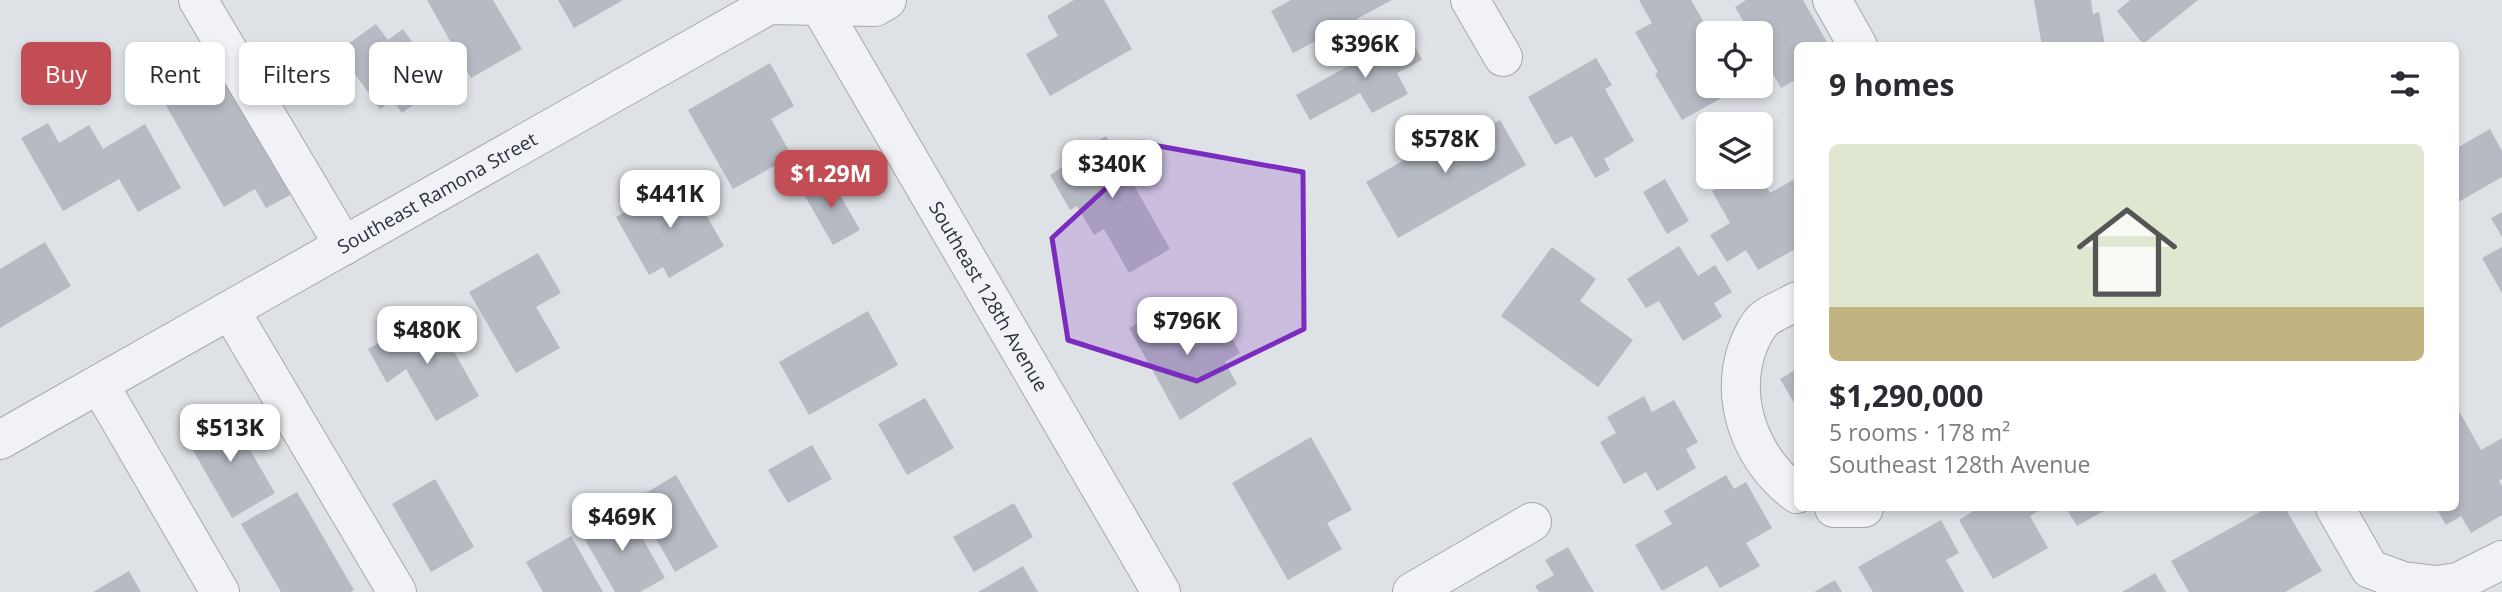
<!DOCTYPE html>
<html lang="en">
<head>
<meta charset="utf-8">
<style>
	:root { --surface:#fff; --page:#f7f7f7; --text:#2b2b33; --muted:#7c7c81; --accent:#c24d54 }
	body { margin:0; font-family:"Open Sans",sans-serif; background:var(--page); color:var(--text); height:100vh; display:flex; flex-direction:column; font-size:26px; white-space:nowrap }
	* { box-sizing:border-box; margin:0 }
	p { font-size:23px; color:var(--muted) }
	.icon { flex:none; width:38px; height:38px; fill:none; stroke:currentColor; stroke-width:2; stroke-linecap:round; stroke-linejoin:round }
	.map { position:relative; flex:1; overflow:hidden }
	.drawer { position:absolute; left:1794px; top:42px; width:665px; height:469px; display:flex; flex-direction:column; background:var(--surface); border-radius:10px; box-shadow:0 4px 10px #0003 }
	.drawer>* { flex:none }
	.hud { position:absolute; left:21px; top:42px; width:665px; height:63px; display:flex; gap:14px }
	.tools { position:absolute; left:1696px; top:21px; display:grid; gap:14px }
	.tools a { display:grid; place-items:center; width:77px; height:77px; border-radius:10px; background:var(--surface); box-shadow:0 4px 10px #0003; font-size:35px }
	.price { position:absolute; translate:-50% -60px; padding:0 16px; border-radius:14px; background:#fff; color:#222; font-size:23px; line-height:46px; filter:drop-shadow(0 2px 4px #0008) }
	.price::after { content:''; position:absolute; left:50%; top:42px; width:21px; height:16px; margin-left:-10px; background:inherit; clip-path:polygon(0 0,100% 0,50% 100%) }
	.price.current { background:var(--accent); color:#fff }
	ul { padding:0; list-style:none }
	li { display:grid; align-content:center; gap:14px; height:371px; padding:0 35px }
	li span { display:grid; place-items:center; height:217px; border-radius:10px; color:#555 }
	li>.icon { margin-inline-start:auto }
	span .icon { width:126px; height:126px; fill:#fffc; stroke-width:1 }
	li b { font-size:30px }
	h2 { display:flex; justify-content:space-between; align-items:center; height:84px; padding:0 35px; font-size:30px }
	.tag { padding:0 24px; border-radius:10px; background:var(--surface); box-shadow:0 4px 10px #0003; font-size:24px; line-height:63px }
	.tag.current { background:var(--accent); color:#fff }
	.map>svg:first-child { display:block }
	.building { fill:#b6bac3 }
	.lines { fill:none; stroke-linecap:round; stroke-linejoin:round }
	.minor-casing { stroke:#a4a8b0; stroke-width:40 }
	.minor { stroke:#f1f2f5; stroke-width:38 }
	.marked { fill:#7b2cbf; fill-opacity:0.2; stroke:#7b2cbf; stroke-width:5; stroke-linejoin:round }
	.labels { text-anchor:middle; stroke-width:6; stroke-linejoin:round; paint-order:stroke }
	.street-label { font-size:19px; fill:#292e3c; stroke:#edf0f4 }
</style>
</head>
<body>
<div class="map">
<svg width="2502" height="592" viewBox="0 0 2502 592">
	<rect width="100%" height="100%" fill="#dee1e6"/>
	<!-- building -->
	<path class="building" d="M 427,0 L 493,0 L 522,49 L 471,78 Z
		M 558,0 L 623,0 L 574,28 Z
		M 1074,0 L 1104,0 L 1132,49 L 1050,96 L 1026,54 L 1058,36 L 1047,16 Z
		M 1291,0 L 1392,0 L 1293,53 L 1271,11 Z
		M 1639,0 L 1691,0 L 1710,33 L 1708,33 L 1707,55 L 1708,86 L 1725,86 L 1729,94 L 1682,120 L 1655,74 L 1658,72 L 1635,32 L 1652,23 Z
		M 1746,0 L 1803,0 L 1829,46 L 1797,46 L 1797,79 L 1781,88 L 1760,52 L 1760,33 L 1750,33 L 1735,7 Z
		M 2034,0 L 2091,0 L 2093,14 L 2099,12 L 2105,46 L 2042,46 Z
		M 2130,0 L 2198,0 L 2143,44 L 2117,11 Z
		M 376,24 L 388,40 L 403,29 L 434,73 L 419,84 L 427,95 L 402,113 L 393,100 L 380,109 L 345,60 L 355,54 L 348,44 Z
		M 1408,33 L 1422,60 L 1397,73 L 1408,94 L 1372,113 L 1360,93 L 1310,120 L 1296,95 Z
		M 1596,58 L 1612,85 L 1605,89 L 1634,141 L 1604,159 L 1610,170 L 1595,178 L 1572,136 L 1555,145 L 1528,97 Z
		M 770,63 L 794,106 L 771,119 L 792,156 L 733,189 L 688,110 Z
		M 221,69 L 292,194 L 266,208 L 255,189 L 224,207 L 164,102 Z
		M 1481,116 L 1488,127 L 1500,120 L 1526,165 L 1398,238 L 1366,182 Z
		M 48,123 L 59,143 L 89,125 L 103,149 L 145,124 L 181,188 L 138,212 L 119,179 L 63,211 L 21,138 Z
		M 2490,129 L 2502,151 L 2502,177 L 2455,204 L 2455,149 Z
		M 1106,136 L 1116,152 L 1137,139 L 1149,161 L 1127,173 L 1170,249 L 1129,273 L 1104,229 L 1094,235 L 1077,206 L 1070,210 L 1050,175 L 1067,164 L 1065,160 Z
		M 828,174 L 860,230 L 833,245 L 801,189 Z
		M 1738,177 L 1761,177 L 1770,193 L 1793,180 L 1797,187 L 1797,248 L 1758,270 L 1746,250 L 1727,262 L 1710,235 L 1730,223 L 1712,191 Z
		M 685,178 L 724,246 L 669,278 L 663,267 L 649,275 L 616,217 Z
		M 1665,179 L 1689,221 L 1667,234 L 1643,192 Z
		M 2502,212 L 2502,237 L 2491,218 Z
		M 45,242 L 71,286 L 0,328 L 0,269 Z
		M 1679,246 L 1698,276 L 1715,265 L 1732,292 L 1714,303 L 1722,317 L 1683,341 L 1659,301 L 1646,308 L 1627,279 Z
		M 1552,247 L 1596,279 L 1580,301 L 1633,340 L 1598,387 L 1501,316 Z
		M 2502,247 L 2502,293 L 2482,258 Z
		M 538,253 L 561,293 L 536,307 L 560,348 L 516,373 L 469,292 Z
		M 1178,300 L 1196,331 L 1220,317 L 1240,353 L 1225,362 L 1237,384 L 1180,420 L 1129,328 Z
		M 868,311 L 898,365 L 809,415 L 779,362 Z
		M 432,313 L 479,396 L 436,421 L 406,369 L 387,383 L 368,349 Z
		M 1797,369 L 1797,408 L 1780,379 Z
		M 1644,396 L 1652,412 L 1674,400 L 1698,442 L 1686,449 L 1696,468 L 1657,491 L 1646,472 L 1624,484 L 1600,442 L 1616,433 L 1607,417 Z
		M 925,398 L 954,448 L 907,475 L 878,424 Z
		M 2455,404 L 2481,450 L 2502,438 L 2502,479 L 2499,481 L 2502,486 L 2502,515 L 2471,533 L 2461,516 L 2446,525 L 2436,508 L 2455,508 Z
		M 227,410 L 275,493 L 232,518 L 184,435 Z
		M 1311,437 L 1352,510 L 1327,523 L 1342,549 L 1288,580 L 1232,483 Z
		M 812,445 L 832,479 L 788,503 L 768,470 Z
		M 676,475 L 718,547 L 675,572 L 634,500 Z
		M 1726,475 L 1734,489 L 1746,482 L 1772,528 L 1746,543 L 1760,566 L 1720,588 L 1707,566 L 1662,591 L 1635,545 L 1672,524 L 1664,511 Z
		M 435,479 L 474,547 L 431,572 L 392,504 Z
		M 297,492 L 354,590 L 351,592 L 281,592 L 241,524 Z
		M 1014,503 L 1033,537 L 974,572 L 953,537 Z
		M 624,506 L 665,578 L 640,592 L 615,592 L 580,531 Z
		M 1978,508 L 2044,508 L 2030,516 L 2048,548 L 1993,579 L 1959,520 Z
		M 2066,508 L 2109,508 L 2077,526 Z
		M 2267,508 L 2285,508 L 2322,571 L 2285,592 L 2189,592 L 2171,561 Z
		M 1941,520 L 1959,553 L 1946,560 L 1964,592 L 1873,592 L 1858,567 Z
		M 571,536 L 603,592 L 543,592 L 526,562 Z
		M 1568,547 L 1594,592 L 1539,592 L 1535,586 L 1554,575 L 1545,560 Z
		M 1023,566 L 1038,592 L 978,592 Z
		M 129,571 L 141,592 L 93,592 Z
		M 2155,573 L 2166,592 L 2122,592 Z
		M 1835,580 L 1842,592 L 1814,592 Z"/>
	<g class="lines">
		<defs>
			<g id="minor">
				<path d="M 198,0 L 344,246"/>
				<path id="s1" d="M 816,0 L 1161,592"/>
				<path d="M 1470,0 L 1503,57"/>
				<path d="M 1832,0 L 1858,46"/>
				<path d="M 1797,301 C 1787,307 1773,312 1764,319 C 1755,328 1750,340 1746,352 C 1730,405 1753,461 1797,494"/>
				<path d="M 230,310 L 397,592"/>
				<path d="M 99,384 L 220,592"/>
				<path id="s2" d="M 0,440 L 769,5 L 875,7 L 887,0"/>
				<path d="M 1834,508 L 1864,508"/>
				<path d="M 2335,508 L 2370,569 L 2403,581 L 2437,585 L 2458,582 L 2502,560"/>
				<path d="M 1412,592 L 1532,522"/>
			</g>
		</defs>
		<!-- minor casing -->
		<use href="#minor" class="minor-casing"/>
		<!-- minor -->
		<use href="#minor" class="minor"/>
	</g>
	<!-- marked area -->
	<path class="marked" d="M 1153,145 L 1303,172 L 1304,329 L 1197,381 L 1068,340 L 1052,238 Z"/>
	<g class="labels">
		<!-- street labels -->
		<g class="street-label">
			<text dy="7" stroke="none"><textPath href="#s2" startOffset="502">Southeast Ramona Street</textPath></text>
			<text dy="7" stroke="none"><textPath href="#s1" startOffset="343">Southeast 128th Avenue</textPath></text>
		</g>
	</g>
</svg>
<div class="tools">
<a><svg class="icon" aria-label="locate" viewBox="0 0 24 24"><circle cx="12" cy="12" r="6"/><path d="M12 2v4M12 18v4M2 12h4M18 12h4"/></svg></a>
<a><svg class="icon" aria-label="layers" viewBox="0 0 24 24"><path d="M12 4l9 5-9 5-9-5zM3 14l9 5 9-5"/></svg></a>
</div>
<b class="price" style="left:1365px;top:80px">$396K</b>
<b class="price" style="left:1445px;top:175px">$578K</b>
<b class="price" style="left:1112px;top:200px">$340K</b>
<b class="price current" style="left:831px;top:210px">$1.29M</b>
<b class="price" style="left:670px;top:230px">$441K</b>
<b class="price" style="left:1187px;top:357px">$796K</b>
<b class="price" style="left:427px;top:366px">$480K</b>
<b class="price" style="left:230px;top:464px">$513K</b>
<b class="price" style="left:622px;top:553px">$469K</b>
<div class="hud">
<a class="tag current">Buy</a>
<a class="tag">Rent</a>
<a class="tag">Filters</a>
<a class="tag">New</a>
</div>
<section class="drawer">
<h2>9 homes<svg class="icon" aria-label="filters" viewBox="0 0 24 24"><path d="M4 7h16M4 17h16"/><circle cx="9" cy="7" r="2"/><circle cx="15" cy="17" r="2"/></svg></h2>
<ul>
<li><span style="background:linear-gradient(#dfe7d0 75%,#c2b280 0)"><svg class="icon" aria-label="home" viewBox="0 0 24 24"><path d="M3 11l9-7 9 7M6 9v11h12V9"/></svg></span><div><b>$1,290,000</b><p>5 rooms · 178 m²</p><p>Southeast 128th Avenue</p></div></li>
</ul>
</section>
</div>
</body>
</html>
